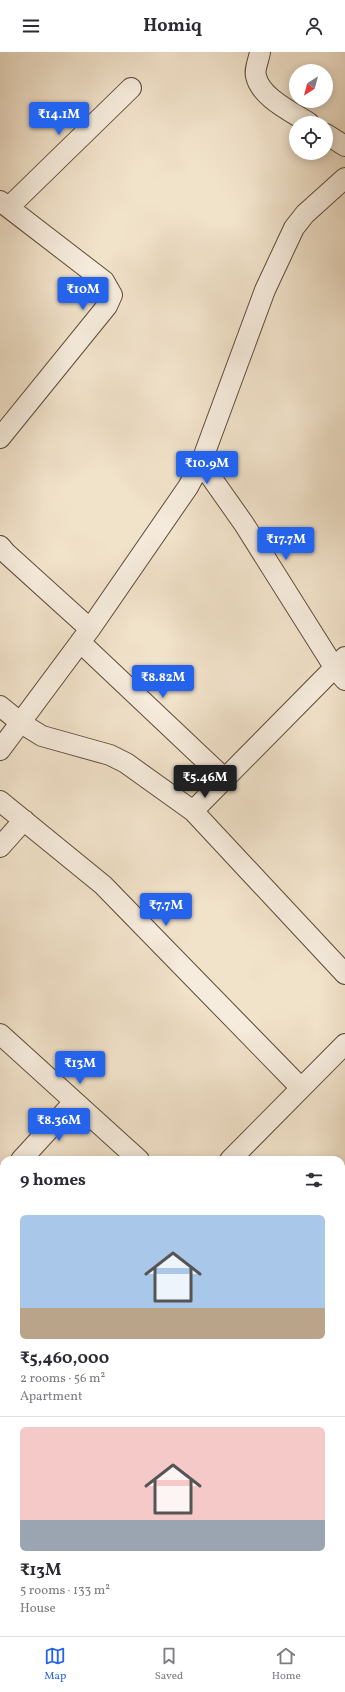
<!DOCTYPE html>
<html lang="en">
<head>
<meta charset="utf-8">
<style>
	:root { --surface:#fff; --page:#f7f7f7; --text:#2b2b33; --muted:#7c7c81; --line:#e1e1e2; --accent:#2563eb }
	body { margin:0; font-family:Vollkorn,serif; background:var(--page); color:var(--text); height:100vh; display:flex; flex-direction:column; font-size:15px; white-space:nowrap }
	* { box-sizing:border-box; margin:0 }
	p { font-size:13px; color:var(--muted) }
	.icon { flex:none; width:22px; height:22px; fill:none; stroke:currentColor; stroke-width:2; stroke-linecap:round; stroke-linejoin:round }
	.map { position:relative; flex:1; overflow:hidden }
	.details { position:absolute; left:0px; top:1104px; width:345px; height:480px; display:flex; flex-direction:column; background:var(--surface); border-radius:12px 12px 0 0; box-shadow:0 2px 10px #0003 }
	.details>* { flex:none }
	.needle { width:26px; rotate:216deg }
	.tools { position:absolute; left:289px; top:12px; display:grid; gap:8px }
	.tools a { display:grid; place-items:center; width:44px; height:44px; border-radius:50%; background:var(--surface); box-shadow:0 2px 10px #0003; font-size:20px }
	.price { position:absolute; translate:-50% -34px; padding:0 9px; border-radius:4px; background:var(--accent); color:#fff; font-size:13px; line-height:26px; filter:drop-shadow(0 1px 2px #0008) }
	.price::after { content:''; position:absolute; left:50%; top:24px; width:12px; height:9px; margin-left:-6px; background:inherit; clip-path:polygon(0 0,100% 0,50% 100%) }
	.price.current { background:#222; color:#fff }
	ul { padding:0; list-style:none }
	li { display:grid; align-content:center; gap:8px; height:212px; padding:0 20px }
	li+li { border-top:1px solid var(--line) }
	li span { display:grid; place-items:center; height:124px; border-radius:6px; color:#555 }
	li>.icon { margin-inline-start:auto }
	span .icon { width:72px; height:72px; fill:#fffc; stroke-width:1 }
	li b { font-size:17px }
	h2 { display:flex; justify-content:space-between; align-items:center; height:48px; padding:0 20px; font-size:17px }
	header { display:flex; justify-content:space-between; align-items:center; height:52px; padding:0 20px; background:var(--surface); font-size:18px; font-weight:700 }
	.tabs { display:flex; justify-content:space-around; align-items:center; height:56px; border-top:1px solid var(--line); background:var(--surface); font-size:11px; color:var(--muted) }
	.tabs a { display:grid; justify-items:center; gap:2px }
	.tabs .current { color:var(--accent) }
	.map>svg:first-child { display:block }
	.lines { fill:none; stroke-linecap:round; stroke-linejoin:round }
	.street-casing { stroke:#5d4a39; stroke-width:22 }
	.street { stroke:#f6ecdd; stroke-width:20 }
</style>
</head>
<body>
<header><svg class="icon" aria-label="menu" viewBox="0 0 24 24"><path d="M4 6h16M4 12h16M4 18h16"/></svg>Homiq<svg class="icon" aria-label="person" viewBox="0 0 24 24"><circle cx="12" cy="8" r="4"/><path d="M4 21q1-7 8-7t8 7"/></svg></header>
<div class="map">
<svg width="345" height="1584" viewBox="0 0 345 1584">
	<rect width="100%" height="100%" fill="#f1e2ca"/>
	<filter id="stains"><feTurbulence type="fractalNoise" baseFrequency=".005" numOctaves="4"/><feColorMatrix values="0 0 0 0 .2 0 0 0 0 .09 0 0 0 0 .02 0 0 0 .5 -.17"/></filter>
	<radialGradient id="worn" r=".72"><stop offset=".6" stop-color="#630" stop-opacity="0"/><stop offset="1" stop-color="#630" stop-opacity=".3"/></radialGradient>
	<g class="lines">
		<defs>
			<path id="street" d="M 260,0 C 259,7 254,18 256,24 C 260,45 292,60 309,71
				M 326,82 L 345,94
				M 0,149 L 104,229 L 112,243 L 107,254 L 0,386
				M 9,155 L 131,36
				M 201,411 L 244,472 L 334,615 L 345,628
				M 0,494 L 6,501 L 90,577
				M 80,590 L 225,727
				M 0,654 L 21,671 L 42,684 L 110,703 L 126,711 L 193,759 L 345,922
				M 0,698 L 90,577 L 188,435 L 201,411 L 265,238 L 294,176 L 305,162 L 345,126
				M 0,749 L 103,833 L 301,1036
				M 193,759 L 345,605
				M 0,795 L 24,768
				M 0,982 L 139,1108
				M 21,1108 L 74,1050
				M 230,1108 L 345,992
				M 0,1131 L 4,1126
				M 0,1212 L 4,1215
				M 341,1225 L 345,1221
				M 341,1241 L 345,1246
				M 0,1354 L 4,1350
				M 341,1380 L 345,1383
				M 0,1460 L 4,1464
				M 341,1562 L 345,1558
				M 123,1580 L 127,1584
				M 335,1580 L 339,1584
				M 318,1584 L 322,1580"/>
		</defs>
		<!-- street casing -->
		<use href="#street" class="street-casing"/>
		<!-- street -->
		<use href="#street" class="street"/>
	</g>
	<rect width="100%" height="100%" filter="url(#stains)"/>
	<rect width="100%" height="100%" fill="url(#worn)"/>
</svg>
<div class="tools">
<a><svg class="needle" viewBox="-14 -14 28 28"><path d="M0-13l5 13h-10z" fill="#e53935"/><path d="M0 13l5-13h-10z" fill="#7c7c81"/></svg></a>
<a><svg class="icon" aria-label="locate" viewBox="0 0 24 24"><circle cx="12" cy="12" r="6"/><path d="M12 2v4M12 18v4M2 12h4M18 12h4"/></svg></a>
</div>
<b class="price" style="left:59px;top:84px">₹14.1M</b>
<b class="price" style="left:83px;top:259px">₹10M</b>
<b class="price" style="left:207px;top:433px">₹10.9M</b>
<b class="price" style="left:286px;top:509px">₹17.7M</b>
<b class="price" style="left:163px;top:647px">₹8.82M</b>
<b class="price current" style="left:205px;top:747px">₹5.46M</b>
<b class="price" style="left:166px;top:875px">₹7.7M</b>
<b class="price" style="left:80px;top:1033px">₹13M</b>
<b class="price" style="left:59px;top:1090px">₹8.36M</b>
<section class="details">
<h2>9 homes<svg class="icon" aria-label="filters" viewBox="0 0 24 24"><path d="M4 7h16M4 17h16"/><circle cx="9" cy="7" r="2"/><circle cx="15" cy="17" r="2"/></svg></h2>
<ul>
<li><span style="background:linear-gradient(#a9c7e8 75%,#b9a48a 0)"><svg class="icon" aria-label="home" viewBox="0 0 24 24"><path d="M3 11l9-7 9 7M6 9v11h12V9"/></svg></span><div><b>₹5,460,000</b><p>2 rooms · 56 m²</p><p>Apartment</p></div></li>
<li><span style="background:linear-gradient(#f6c9c9 75%,#9aa5b1 0)"><svg class="icon" aria-label="home" viewBox="0 0 24 24"><path d="M3 11l9-7 9 7M6 9v11h12V9"/></svg></span><div><b>₹13M</b><p>5 rooms · 133 m²</p><p>House</p></div></li>
</ul>
</section>
</div>
<nav class="tabs">
<a class="current"><svg class="icon" aria-label="map" viewBox="0 0 24 24"><path d="M3 6l6-2 6 2 6-2v14l-6 2-6-2-6 2zM9 4v14M15 6v14"/></svg>Map</a>
<a><svg class="icon" aria-label="saved" viewBox="0 0 24 24"><path d="M7 4h10v16l-5-4-5 4z"/></svg>Saved</a>
<a><svg class="icon" aria-label="home" viewBox="0 0 24 24"><path d="M3 11l9-7 9 7M6 9v11h12V9"/></svg>Home</a>
</nav>
</body>
</html>
